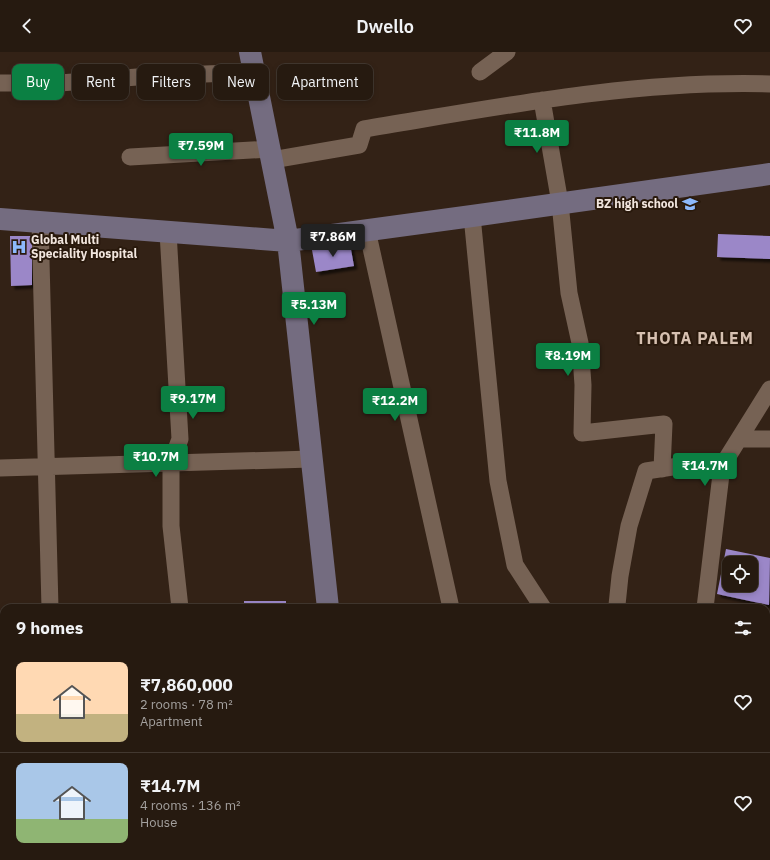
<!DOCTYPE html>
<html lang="en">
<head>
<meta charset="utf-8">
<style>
	:root { --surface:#261a10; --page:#32271e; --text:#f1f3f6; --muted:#a4a19f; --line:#423830; --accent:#0b8043 }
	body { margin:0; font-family:"IBM Plex Sans",sans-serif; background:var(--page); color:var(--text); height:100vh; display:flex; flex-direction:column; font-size:15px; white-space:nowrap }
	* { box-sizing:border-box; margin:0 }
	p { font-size:13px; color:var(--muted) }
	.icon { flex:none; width:22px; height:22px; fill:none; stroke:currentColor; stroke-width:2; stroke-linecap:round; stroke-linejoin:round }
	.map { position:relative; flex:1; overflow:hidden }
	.sheet { position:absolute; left:0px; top:552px; width:770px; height:256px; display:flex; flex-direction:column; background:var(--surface); border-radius:12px 12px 0 0; box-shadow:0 2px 6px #0003,0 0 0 1px var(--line) }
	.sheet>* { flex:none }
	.hud { position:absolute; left:12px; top:12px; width:400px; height:36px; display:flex; gap:8px }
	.controls { position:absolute; left:722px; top:504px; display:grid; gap:8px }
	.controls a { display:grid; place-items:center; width:36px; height:36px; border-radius:8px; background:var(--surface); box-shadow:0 2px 6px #0003,0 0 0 1px var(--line); font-size:20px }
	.price { position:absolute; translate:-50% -34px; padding:0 9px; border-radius:4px; background:var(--accent); color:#fff; font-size:13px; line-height:26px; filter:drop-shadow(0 1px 2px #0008) }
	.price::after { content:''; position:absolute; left:50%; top:24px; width:12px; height:9px; margin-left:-6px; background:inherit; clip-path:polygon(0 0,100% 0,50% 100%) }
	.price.selected { background:#222; color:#fff }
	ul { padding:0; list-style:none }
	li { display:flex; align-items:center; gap:12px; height:100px; padding:0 16px }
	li+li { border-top:1px solid var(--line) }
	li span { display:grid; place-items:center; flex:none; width:112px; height:80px; border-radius:8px; color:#555 }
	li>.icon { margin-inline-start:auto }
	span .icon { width:48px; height:48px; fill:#fffc; stroke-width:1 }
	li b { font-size:17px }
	h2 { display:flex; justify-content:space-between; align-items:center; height:48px; padding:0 16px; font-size:17px }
	.chip { padding:0 14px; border-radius:8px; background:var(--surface); box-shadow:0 2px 6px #0003,0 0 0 1px var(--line); font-size:14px; line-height:36px }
	.chip.selected { background:var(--accent); color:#fff }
	header { display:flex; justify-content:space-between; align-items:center; height:52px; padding:0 16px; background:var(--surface); font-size:18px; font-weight:600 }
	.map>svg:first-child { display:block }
	.building { fill:#9b87c8; fill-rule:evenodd; filter:url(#shadow) }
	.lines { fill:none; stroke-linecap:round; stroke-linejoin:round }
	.street { stroke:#766254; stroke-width:17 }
	.secondary { stroke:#746c80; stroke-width:22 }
	.labels { text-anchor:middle; stroke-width:4; stroke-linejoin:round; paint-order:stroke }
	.poi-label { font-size:12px; font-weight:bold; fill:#f2e6de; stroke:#29190c; text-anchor:end }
	.district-label { font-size:16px; font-weight:bold; letter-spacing:1px; fill:#d6c0b0; stroke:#29190c }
</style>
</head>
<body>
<header><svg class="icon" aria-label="back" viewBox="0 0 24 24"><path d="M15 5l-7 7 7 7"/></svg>Dwello<svg class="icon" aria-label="heart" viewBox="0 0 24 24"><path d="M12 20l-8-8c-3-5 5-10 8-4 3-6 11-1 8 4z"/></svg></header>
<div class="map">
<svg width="770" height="808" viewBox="0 0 770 808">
	<defs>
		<filter id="shadow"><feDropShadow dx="3.5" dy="3.5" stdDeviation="1" flood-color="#0009"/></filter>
	</defs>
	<rect width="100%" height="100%" fill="#332216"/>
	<!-- building -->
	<path class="building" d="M 718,182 L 770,184 L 770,207 L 717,205 Z
		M 10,184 L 32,184 L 32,233 L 11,234 Z
		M 350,192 L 354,214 L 316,220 L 312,198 Z
		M 726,497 L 770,506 L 769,553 L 717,542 ZM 729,511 L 751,511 L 751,533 L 729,533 Z
		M 244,549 L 286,549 L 286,556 L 244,556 Z"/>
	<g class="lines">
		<!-- street -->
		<path class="street" d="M 480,20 L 507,0
			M 0,31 L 60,31 L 150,24 L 232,21 L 254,19
			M 542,48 L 560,151 L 569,241 L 580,291 L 583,333 L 582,381 L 664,372 L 662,417
			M 130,105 L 270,97
			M 272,108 L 359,93 L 364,77 C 498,55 633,28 770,32
			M 472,164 L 498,429 L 515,513 L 543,556
			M 40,170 L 50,556
			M 367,178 L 451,556
			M 168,180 L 180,387 L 171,411 L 171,474 L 180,556
			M 740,387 L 770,387
			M 0,416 L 311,407
			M 617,553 L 620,524 L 629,474 L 646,419 L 692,412 L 722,414
			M 705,556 L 722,414 L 770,337
			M 766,633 L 770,633
			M 59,804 L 59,808
			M 218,804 L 219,808
			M 502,804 L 503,808"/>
		<!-- secondary -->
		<path class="secondary" d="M 250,0 L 288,189 L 328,556
			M 0,167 L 288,189 L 472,164 L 770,122
			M 354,804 L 355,808
			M 762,804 L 770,807
			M 602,808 L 619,804"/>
	</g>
	<!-- icons -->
	<defs>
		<symbol id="school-bare" viewBox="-9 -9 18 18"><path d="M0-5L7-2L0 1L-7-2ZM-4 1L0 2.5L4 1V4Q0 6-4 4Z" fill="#8db9fc" stroke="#29190c" stroke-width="2.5" paint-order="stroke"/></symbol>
		<symbol id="hospital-bare" viewBox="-9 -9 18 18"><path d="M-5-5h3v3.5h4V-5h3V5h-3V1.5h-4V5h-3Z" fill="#8db9fc" stroke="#29190c" stroke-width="2.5" paint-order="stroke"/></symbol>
	</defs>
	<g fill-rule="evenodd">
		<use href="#school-bare" x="679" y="141" width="22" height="22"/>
		<use href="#hospital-bare" x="8" y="184" width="22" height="22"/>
	</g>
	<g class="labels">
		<!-- poi labels -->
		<g class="poi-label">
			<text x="678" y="156">BZ high school</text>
			<text x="31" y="192" text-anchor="start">Global Multi<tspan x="31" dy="14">Speciality Hospital</tspan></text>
		</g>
		<!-- district labels -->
		<g class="district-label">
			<text x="695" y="292">THOTA PALEM</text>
		</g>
	</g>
</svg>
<div class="controls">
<a><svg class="icon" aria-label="locate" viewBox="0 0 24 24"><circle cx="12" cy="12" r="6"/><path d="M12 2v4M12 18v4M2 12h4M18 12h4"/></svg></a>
</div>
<b class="price" style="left:537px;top:102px">₹11.8M</b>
<b class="price" style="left:201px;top:115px">₹7.59M</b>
<b class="price selected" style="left:333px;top:206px">₹7.86M</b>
<b class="price" style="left:314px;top:274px">₹5.13M</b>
<b class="price" style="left:568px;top:325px">₹8.19M</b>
<b class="price" style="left:193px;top:368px">₹9.17M</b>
<b class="price" style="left:395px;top:370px">₹12.2M</b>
<b class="price" style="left:156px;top:426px">₹10.7M</b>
<b class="price" style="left:705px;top:435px">₹14.7M</b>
<div class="hud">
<a class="chip selected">Buy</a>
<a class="chip">Rent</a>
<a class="chip">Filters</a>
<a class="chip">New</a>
<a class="chip">Apartment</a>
</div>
<section class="sheet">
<h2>9 homes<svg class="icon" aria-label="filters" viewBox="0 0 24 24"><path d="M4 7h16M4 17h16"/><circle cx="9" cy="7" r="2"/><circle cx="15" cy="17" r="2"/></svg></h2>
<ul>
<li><span style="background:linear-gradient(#ffd9b3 65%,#c2b280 0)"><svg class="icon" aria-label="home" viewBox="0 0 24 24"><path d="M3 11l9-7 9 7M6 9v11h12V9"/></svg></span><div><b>₹7,860,000</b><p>2 rooms · 78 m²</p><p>Apartment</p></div><svg class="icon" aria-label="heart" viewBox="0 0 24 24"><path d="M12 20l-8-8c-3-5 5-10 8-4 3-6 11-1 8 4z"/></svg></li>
<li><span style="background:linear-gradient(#a9c7e8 70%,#8fb573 0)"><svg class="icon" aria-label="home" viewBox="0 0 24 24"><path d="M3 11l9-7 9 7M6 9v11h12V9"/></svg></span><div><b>₹14.7M</b><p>4 rooms · 136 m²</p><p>House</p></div><svg class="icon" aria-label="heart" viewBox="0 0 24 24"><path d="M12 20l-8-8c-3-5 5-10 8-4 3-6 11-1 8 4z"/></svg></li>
</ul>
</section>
</div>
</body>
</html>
